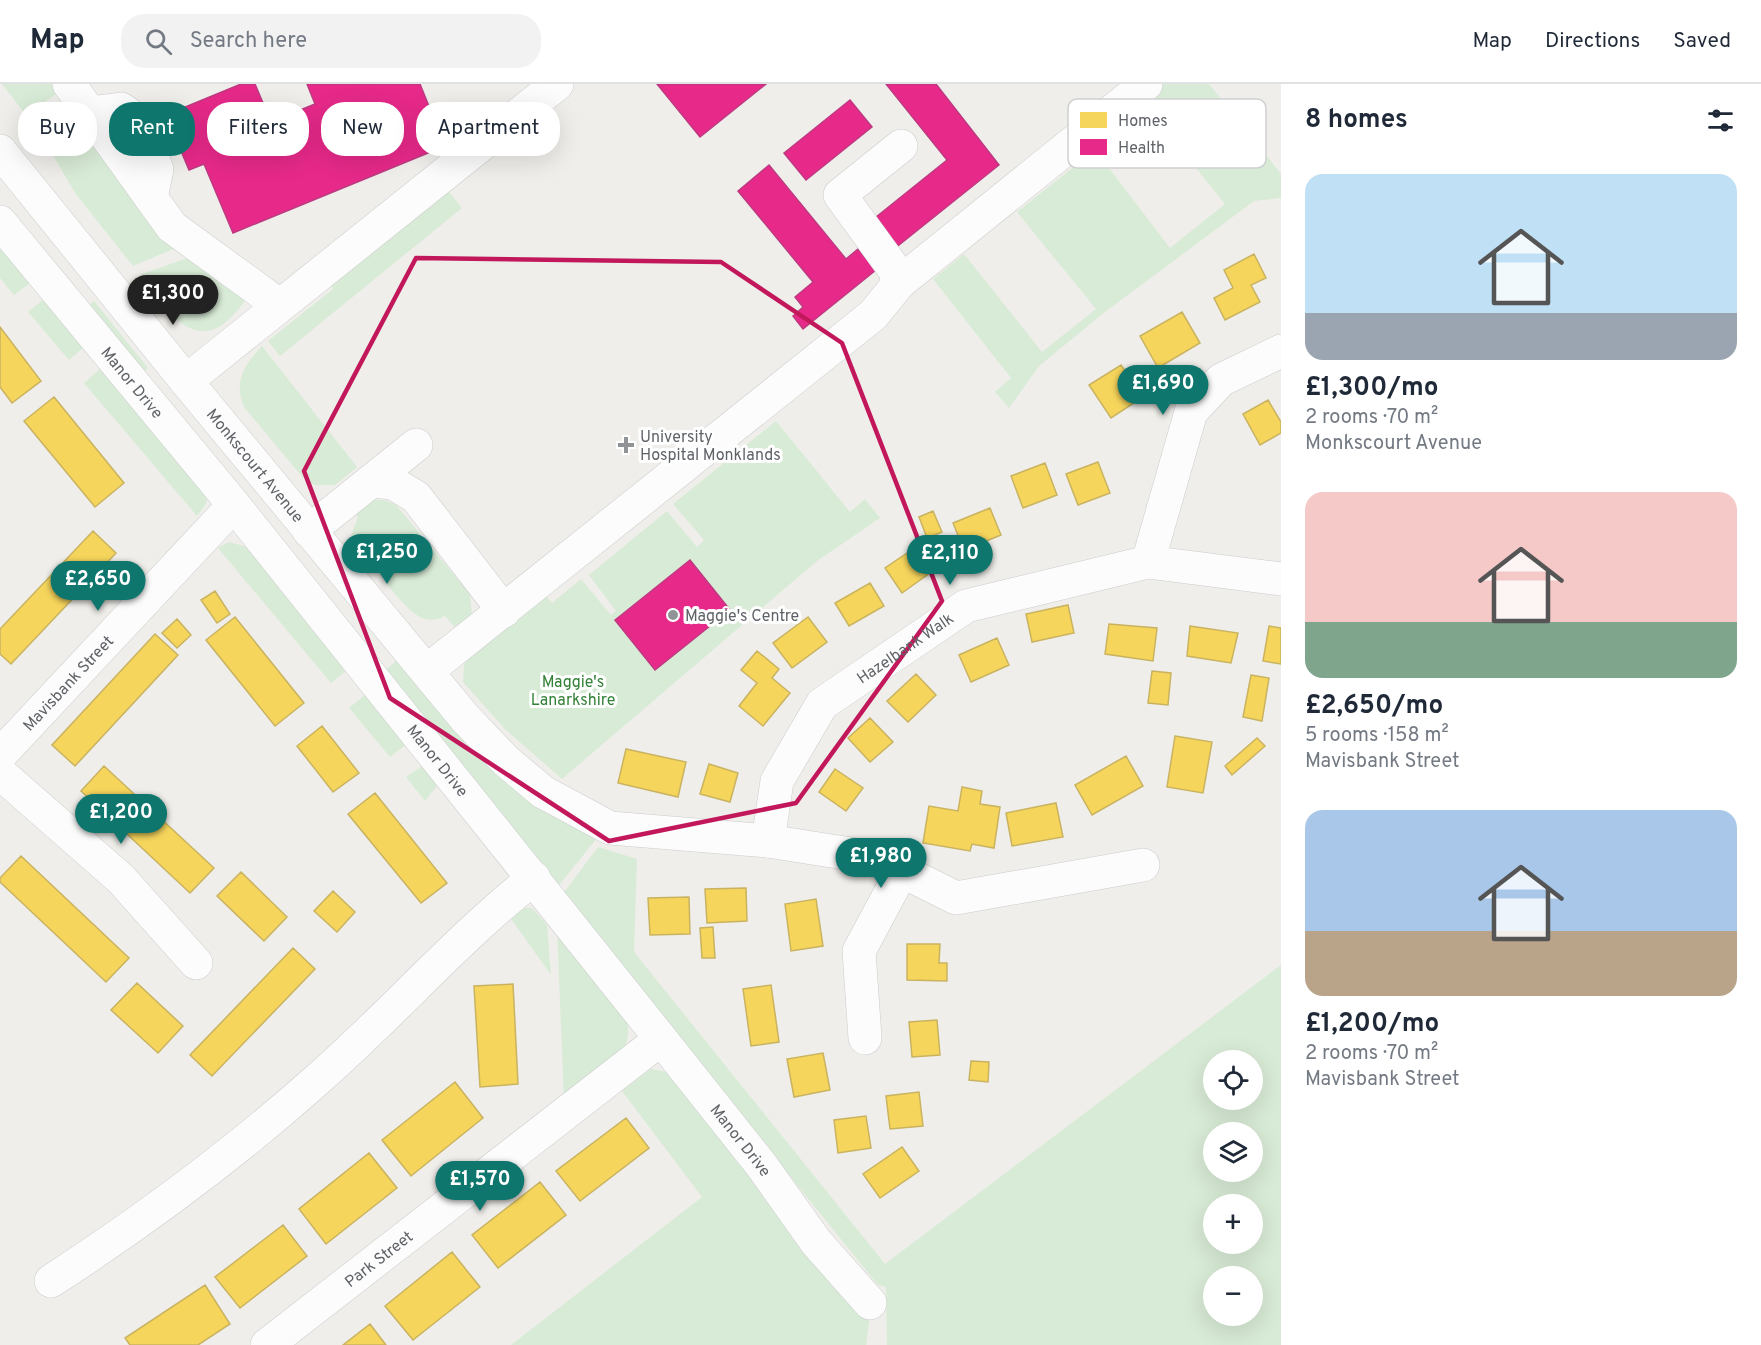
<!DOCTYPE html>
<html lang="en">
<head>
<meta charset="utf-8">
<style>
	:root { --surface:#fff; --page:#f2f2f3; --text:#1f2937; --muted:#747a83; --line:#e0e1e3; --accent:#0f766e }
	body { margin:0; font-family:Overpass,sans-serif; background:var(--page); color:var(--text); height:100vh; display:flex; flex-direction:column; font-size:22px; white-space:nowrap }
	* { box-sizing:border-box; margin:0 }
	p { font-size:20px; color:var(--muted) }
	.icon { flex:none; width:33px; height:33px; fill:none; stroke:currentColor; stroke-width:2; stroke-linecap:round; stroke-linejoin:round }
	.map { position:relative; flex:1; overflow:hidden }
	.side { display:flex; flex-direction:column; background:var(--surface); width:480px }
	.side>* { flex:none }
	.hud { position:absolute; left:18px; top:18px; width:570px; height:54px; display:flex; gap:12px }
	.controls { position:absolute; left:1203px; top:966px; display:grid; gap:12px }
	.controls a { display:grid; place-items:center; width:60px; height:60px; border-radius:50%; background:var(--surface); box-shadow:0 6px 24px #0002; font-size:30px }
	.price { position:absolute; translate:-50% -51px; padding:0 14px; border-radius:21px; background:var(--accent); color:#fff; font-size:20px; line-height:39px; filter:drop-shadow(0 2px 3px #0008) }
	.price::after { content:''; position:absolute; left:50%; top:36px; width:18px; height:14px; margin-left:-9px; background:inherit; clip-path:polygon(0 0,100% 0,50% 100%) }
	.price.on { background:#222; color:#fff }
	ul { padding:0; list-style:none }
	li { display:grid; align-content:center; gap:12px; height:318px; padding:0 24px }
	li span { display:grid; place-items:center; height:186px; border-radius:18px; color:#555 }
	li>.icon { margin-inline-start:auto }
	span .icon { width:108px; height:108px; fill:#fffc; stroke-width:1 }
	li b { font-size:26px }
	h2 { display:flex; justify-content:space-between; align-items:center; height:72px; padding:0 24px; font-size:26px }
	.tag { padding:0 21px; border-radius:24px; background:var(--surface); box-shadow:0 6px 24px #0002; font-size:21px; line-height:54px }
	.tag.on { background:var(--accent); color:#fff }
	header { display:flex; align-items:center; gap:36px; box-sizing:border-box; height:84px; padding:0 30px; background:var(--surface); border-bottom:2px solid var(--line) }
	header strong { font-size:28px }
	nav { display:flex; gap:33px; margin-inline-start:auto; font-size:21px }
	.search { width:420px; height:54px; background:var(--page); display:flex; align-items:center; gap:15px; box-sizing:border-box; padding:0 21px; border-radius:24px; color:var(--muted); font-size:22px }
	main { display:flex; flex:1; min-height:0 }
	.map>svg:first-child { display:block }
	.green { fill:#d8ebd6; fill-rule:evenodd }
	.homes { fill:#f6d55c; stroke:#c9b360; stroke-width:1.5 }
	.health { fill:#e7298a; stroke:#be3a80; stroke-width:1.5 }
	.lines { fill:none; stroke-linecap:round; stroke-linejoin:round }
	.minor-casing { stroke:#cbcccc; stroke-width:34 }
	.minor { stroke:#fdfcfc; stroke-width:33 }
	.marked { fill:none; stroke:#c2185b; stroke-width:4.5; stroke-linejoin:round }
	.poi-dot { fill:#919496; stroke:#fff; stroke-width:2 }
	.labels { text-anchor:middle; stroke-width:6; stroke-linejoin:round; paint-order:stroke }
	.street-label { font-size:16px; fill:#5f6368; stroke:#fff }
	.poi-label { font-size:16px; fill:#5f6368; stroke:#fff; text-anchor:start }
	.park-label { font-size:16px; fill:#348238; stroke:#fff }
	.key { fill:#fff; stroke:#cfd0d2; stroke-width:1.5 }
	.key-label { font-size:16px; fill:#5f6368 }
</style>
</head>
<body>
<header>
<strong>Map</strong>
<div class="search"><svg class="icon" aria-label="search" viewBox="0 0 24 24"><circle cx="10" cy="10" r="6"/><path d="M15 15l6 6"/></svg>Search here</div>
<nav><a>Map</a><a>Directions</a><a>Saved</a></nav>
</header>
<main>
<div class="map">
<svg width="1281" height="1261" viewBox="0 0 1281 1261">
	<rect width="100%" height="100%" fill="#efeeea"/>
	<!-- green -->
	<path class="green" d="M 2,0 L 61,0 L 64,4 L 33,27 L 23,27 Z
		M 1162,0 L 1209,0 L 1281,90 L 1281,114 L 1254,117 L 1101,231 L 1039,282 L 1009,324 L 995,308 L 1011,294 L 933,195 L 964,170 L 1042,268 L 1096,225 L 1017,128 L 1095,66 L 1170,164 L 1225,120 L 1142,17 Z
		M 71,12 L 178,163 L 133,182 L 75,109 L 35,40 Z
		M 448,107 L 462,124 L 280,272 L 268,257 L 333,205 L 331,201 Z
		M 0,156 L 33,197 L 14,211 L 0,194 Z
		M 190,168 L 248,213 C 240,223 232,234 222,241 C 187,265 157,213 139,191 L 185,175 Z
		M 44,215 L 84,263 L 69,276 L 28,228 Z
		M 94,217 L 148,284 L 139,292 L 88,222 Z
		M 262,262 L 357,383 L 335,401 L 315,401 L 305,396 L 244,323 C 233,296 245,281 262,262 Z
		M 100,285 L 207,414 L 206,420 L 197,432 L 84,299 Z
		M 776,337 L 850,428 L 865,415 L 880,434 L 817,477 L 562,695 L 505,645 L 463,598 L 464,581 L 468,574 L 546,512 L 552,519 L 581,495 L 611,531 L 616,527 L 589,491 L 667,427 L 697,463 L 704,456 L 673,420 ZM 690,476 L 730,526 L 655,586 L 615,536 Z
		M 374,416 L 384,416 L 396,421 L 470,510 L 472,531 L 459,548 L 445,532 C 438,536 430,537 422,534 C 401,525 367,472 351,452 L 358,433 L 353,427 L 364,419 Z
		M 229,458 L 244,462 L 254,470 L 348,585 L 331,599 L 218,464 Z
		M 396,577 L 459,650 L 597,754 L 556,805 L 382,589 Z
		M 367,609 L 408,659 L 390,673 L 349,624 Z
		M 425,680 L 440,698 L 425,717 L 406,693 Z
		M 598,763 L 637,775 L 634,868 L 885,1180 L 1281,881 L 1281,1261 L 887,1261 L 886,1203 L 878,1201 L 562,811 ZM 1214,976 L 1252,976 L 1252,1016 L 1214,1016 ZM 1214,1048 L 1252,1048 L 1252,1088 L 1214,1088 ZM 1214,1120 L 1252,1120 L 1252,1160 L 1214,1160 ZM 1214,1192 L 1252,1192 L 1252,1232 L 1214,1232 Z
		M 520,824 L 532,824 L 547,841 L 551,891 L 509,832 Z
		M 557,843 L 627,933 C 628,940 629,949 627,957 C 623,974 579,1003 564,1015 Z
		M 651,985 L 672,989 L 871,1224 L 866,1261 L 511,1261 L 702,1113 L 622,1007 Z"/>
	<!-- homes -->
	<path class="homes" d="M 1254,170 L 1266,194 L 1251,201 L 1260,218 L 1225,236 L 1214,214 L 1233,204 L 1224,186 Z
		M 1182,228 L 1200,259 L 1158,284 L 1140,252 Z
		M 0,243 L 41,297 L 12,319 L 0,303 Z
		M 1121,281 L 1143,313 L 1111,334 L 1089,301 Z
		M 54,313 L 124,399 L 95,423 L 24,337 Z
		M 1268,316 L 1281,338 L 1281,349 L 1260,361 L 1243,330 Z
		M 1098,378 L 1110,409 L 1078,421 L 1066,390 Z
		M 1045,379 L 1057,411 L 1023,424 L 1011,392 Z
		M 990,424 L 1001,451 L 964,466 L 953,439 Z
		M 933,427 L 942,448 L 927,454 L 919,433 Z
		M 93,447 L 116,469 L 11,580 L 0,570 L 0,545 Z
		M 922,459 L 938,483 L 902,509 L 885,484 Z
		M 870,499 L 884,522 L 849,542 L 835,519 Z
		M 215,507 L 230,530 L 217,539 L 201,516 Z
		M 1068,521 L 1074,549 L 1032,558 L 1026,530 Z
		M 235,533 L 304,619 L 275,642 L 206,556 Z
		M 808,533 L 827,558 L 792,584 L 773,559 Z
		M 177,535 L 191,551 L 177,564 L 162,549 Z
		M 1109,540 L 1157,544 L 1153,577 L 1105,570 Z
		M 1190,542 L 1238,549 L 1231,579 L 1187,572 Z
		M 1269,542 L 1281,544 L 1281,580 L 1263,577 Z
		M 155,550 L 178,571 L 75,682 L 52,661 Z
		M 997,554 L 1009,581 L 971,598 L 959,571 Z
		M 757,567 L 779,585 L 772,594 L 790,609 L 763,642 L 739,622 L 757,599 L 741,586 Z
		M 1152,587 L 1171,589 L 1168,621 L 1148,619 Z
		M 916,590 L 936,611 L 908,638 L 887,617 Z
		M 1251,591 L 1269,594 L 1262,637 L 1243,633 Z
		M 870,634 L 893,658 L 870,678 L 848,654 Z
		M 322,642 L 359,689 L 333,708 L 297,662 Z
		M 1175,652 L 1212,658 L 1203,709 L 1167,703 Z
		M 1257,654 L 1265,662 L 1232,691 L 1225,682 Z
		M 626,665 L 686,678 L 678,713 L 618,699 Z
		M 1126,672 L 1143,702 L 1092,731 L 1075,701 Z
		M 709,680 L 738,689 L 730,718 L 700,710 Z
		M 104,682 L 214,784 L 190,809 L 81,707 Z
		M 835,685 L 863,704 L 846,727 L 819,708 Z
		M 962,703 L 982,707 L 980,720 L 1000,723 L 994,764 L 972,760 L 970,767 L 923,759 L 929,722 L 958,727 Z
		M 375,709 L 447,799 L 421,819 L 348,730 Z
		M 1056,719 L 1063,753 L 1012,762 L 1006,729 Z
		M 21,772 L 129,874 L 106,898 L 0,798 L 0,794 Z
		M 241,788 L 287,833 L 264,857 L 217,812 Z
		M 746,804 L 747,837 L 707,839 L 705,805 Z
		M 333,807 L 355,828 L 337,848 L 314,827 Z
		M 689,813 L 690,850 L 650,851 L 648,814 Z
		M 816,815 L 823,862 L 791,867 L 785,820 Z
		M 713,843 L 715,874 L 702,874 L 700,844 Z
		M 907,860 L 940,860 L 939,879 L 947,879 L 947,897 L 907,896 Z
		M 293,864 L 315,885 L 212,992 L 190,971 Z
		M 137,899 L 183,942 L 158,969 L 111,926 Z
		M 513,900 L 518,1000 L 480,1003 L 474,902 Z
		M 771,901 L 779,958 L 751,962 L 743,905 Z
		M 937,936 L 940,971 L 912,973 L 909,938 Z
		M 823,969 L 830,1006 L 794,1013 L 787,975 Z
		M 971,977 L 989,978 L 988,998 L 969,996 Z
		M 455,998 L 483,1034 L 411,1092 L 382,1056 Z
		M 919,1008 L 923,1042 L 890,1045 L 886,1012 Z
		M 866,1032 L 871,1064 L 838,1069 L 834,1036 Z
		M 626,1034 L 649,1064 L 580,1117 L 556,1087 Z
		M 902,1063 L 919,1087 L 880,1114 L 863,1090 Z
		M 369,1069 L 397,1104 L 326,1160 L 299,1125 Z
		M 540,1098 L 566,1131 L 498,1184 L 472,1151 Z
		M 283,1141 L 307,1172 L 240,1224 L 215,1193 Z
		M 452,1168 L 480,1203 L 413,1256 L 385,1222 Z
		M 205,1201 L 230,1240 L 198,1261 L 130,1261 L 125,1254 Z
		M 370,1240 L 386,1261 L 343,1261 Z"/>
	<!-- health -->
	<path class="health" d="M 241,0 L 255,0 L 271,38 L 315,20 L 307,0 L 420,0 L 445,62 L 233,149 L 204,80 L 189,86 L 166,31 Z
		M 657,0 L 766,0 L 700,53 Z
		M 886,0 L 936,0 L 999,81 L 894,165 L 871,137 L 947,76 Z
		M 850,16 L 872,43 L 806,96 L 784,69 Z
		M 769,81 L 846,175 L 858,165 L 876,186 L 803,245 L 793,232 L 803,223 L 795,213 L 813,198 L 738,107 Z
		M 690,476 L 730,526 L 655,586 L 615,536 Z"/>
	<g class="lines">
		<defs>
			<g id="minor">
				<path d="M 69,0 L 172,143 L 279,221"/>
				<path d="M 90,29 L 121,25 L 134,34 L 157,85 L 151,114"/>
				<path id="s1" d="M 0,67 L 186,297 L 465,634 L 506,677 L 543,708 L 610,744 L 768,757 L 876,774 L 956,814 L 1143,781"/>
				<path id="s2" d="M 0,138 L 234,421 L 661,955 L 762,1082 L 816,1158 L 870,1219"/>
				<path d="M 899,199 L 894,185 L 840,111 L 901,62"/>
				<path d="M 186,297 L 557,0"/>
				<path d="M 372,397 L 393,399 L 416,413 L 504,527"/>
				<path d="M 309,447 L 416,361"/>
				<path d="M 1148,478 L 1191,328 L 1221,296 L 1281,267"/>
				<path d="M 427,587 L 873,231 L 899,199 L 1146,0"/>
				<path id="s3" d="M 0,671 L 234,421"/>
				<path d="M 0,689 L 121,795 L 196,879"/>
				<path id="s4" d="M 768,757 L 777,697 L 822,620 L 966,522 L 1148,478 L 1281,495"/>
				<path d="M 865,954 L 859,867 L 902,787"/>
				<path d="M 51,1197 C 145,1136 234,1070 318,995 C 392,930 457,855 534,794"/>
				<path id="s5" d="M 267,1261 L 661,955"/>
			</g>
		</defs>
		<!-- minor casing -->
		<use href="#minor" class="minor-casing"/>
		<!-- minor -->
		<use href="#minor" class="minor"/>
	</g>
	<!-- marked area -->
	<path class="marked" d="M 416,174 L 721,178 L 842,259 L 942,517 L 796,719 L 609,757 L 390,614 L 304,387 Z"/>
	<!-- markers -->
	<g class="poi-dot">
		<path d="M623 352h6v6h6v6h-6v6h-6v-6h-6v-6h6z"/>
		<circle cx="673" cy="531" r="6"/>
	</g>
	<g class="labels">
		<!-- street labels -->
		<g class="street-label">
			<text dy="6" stroke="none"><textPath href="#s2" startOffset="208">Manor Drive</textPath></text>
			<text dy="6" stroke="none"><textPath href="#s1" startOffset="405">Monkscourt Avenue</textPath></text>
			<text dy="6" stroke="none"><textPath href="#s4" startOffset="250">Hazelbank Walk</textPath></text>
			<text dy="6" stroke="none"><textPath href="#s3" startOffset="99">Mavisbank Street</textPath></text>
			<text dy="6" stroke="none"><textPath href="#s2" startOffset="694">Manor Drive</textPath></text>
			<text dy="6" stroke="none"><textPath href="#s2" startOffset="1180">Manor Drive</textPath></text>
			<text dy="6" stroke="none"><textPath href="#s5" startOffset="141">Park Street</textPath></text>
		</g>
		<!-- poi labels -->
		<g class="poi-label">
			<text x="640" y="358">University<tspan x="640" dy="18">Hospital Monklands</tspan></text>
			<text x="685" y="537">Maggie's Centre</text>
		</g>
		<!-- park labels -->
		<g class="park-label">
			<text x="573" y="603">Maggie's<tspan x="573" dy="18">Lanarkshire</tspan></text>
		</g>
	</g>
	<!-- legend -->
	<rect x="1068" y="15" width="198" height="69" rx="9" class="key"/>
	<rect x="1080" y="28" width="27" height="16" fill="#f6d55c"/>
	<rect x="1080" y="55" width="27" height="16" fill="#e7298a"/>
	<g class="key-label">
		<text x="1118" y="42">Homes</text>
		<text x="1118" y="69">Health</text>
	</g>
</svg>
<div class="controls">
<a><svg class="icon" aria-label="locate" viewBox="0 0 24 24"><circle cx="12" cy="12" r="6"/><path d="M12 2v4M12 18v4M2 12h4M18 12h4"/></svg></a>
<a><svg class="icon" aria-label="layers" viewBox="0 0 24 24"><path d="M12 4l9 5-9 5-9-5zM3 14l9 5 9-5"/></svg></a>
<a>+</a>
<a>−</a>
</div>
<b class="price on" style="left:173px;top:242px">£1,300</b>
<b class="price" style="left:1163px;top:332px">£1,690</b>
<b class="price" style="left:387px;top:501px">£1,250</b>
<b class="price" style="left:950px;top:502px">£2,110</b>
<b class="price" style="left:98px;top:528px">£2,650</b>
<b class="price" style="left:121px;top:761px">£1,200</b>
<b class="price" style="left:881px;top:805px">£1,980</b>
<b class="price" style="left:480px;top:1128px">£1,570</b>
<div class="hud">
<a class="tag">Buy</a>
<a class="tag on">Rent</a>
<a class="tag">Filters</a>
<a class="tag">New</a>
<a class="tag">Apartment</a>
</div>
</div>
<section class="side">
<h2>8 homes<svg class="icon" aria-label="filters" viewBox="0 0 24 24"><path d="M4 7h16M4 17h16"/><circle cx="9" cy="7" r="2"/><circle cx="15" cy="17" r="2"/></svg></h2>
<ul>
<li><span style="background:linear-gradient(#bfe0f5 75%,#9aa5b1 0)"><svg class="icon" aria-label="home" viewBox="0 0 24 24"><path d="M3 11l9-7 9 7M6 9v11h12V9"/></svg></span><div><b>£1,300/mo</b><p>2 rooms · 70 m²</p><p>Monkscourt Avenue</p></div></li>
<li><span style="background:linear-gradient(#f6c9c9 70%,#7fa58c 0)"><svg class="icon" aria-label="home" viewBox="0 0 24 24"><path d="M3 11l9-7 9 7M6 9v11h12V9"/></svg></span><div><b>£2,650/mo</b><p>5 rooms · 158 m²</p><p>Mavisbank Street</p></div></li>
<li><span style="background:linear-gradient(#a9c7e8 65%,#b9a48a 0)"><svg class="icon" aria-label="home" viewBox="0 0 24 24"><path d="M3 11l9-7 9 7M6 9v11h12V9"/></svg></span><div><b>£1,200/mo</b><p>2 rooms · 70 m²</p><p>Mavisbank Street</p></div></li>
</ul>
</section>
</main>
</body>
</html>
